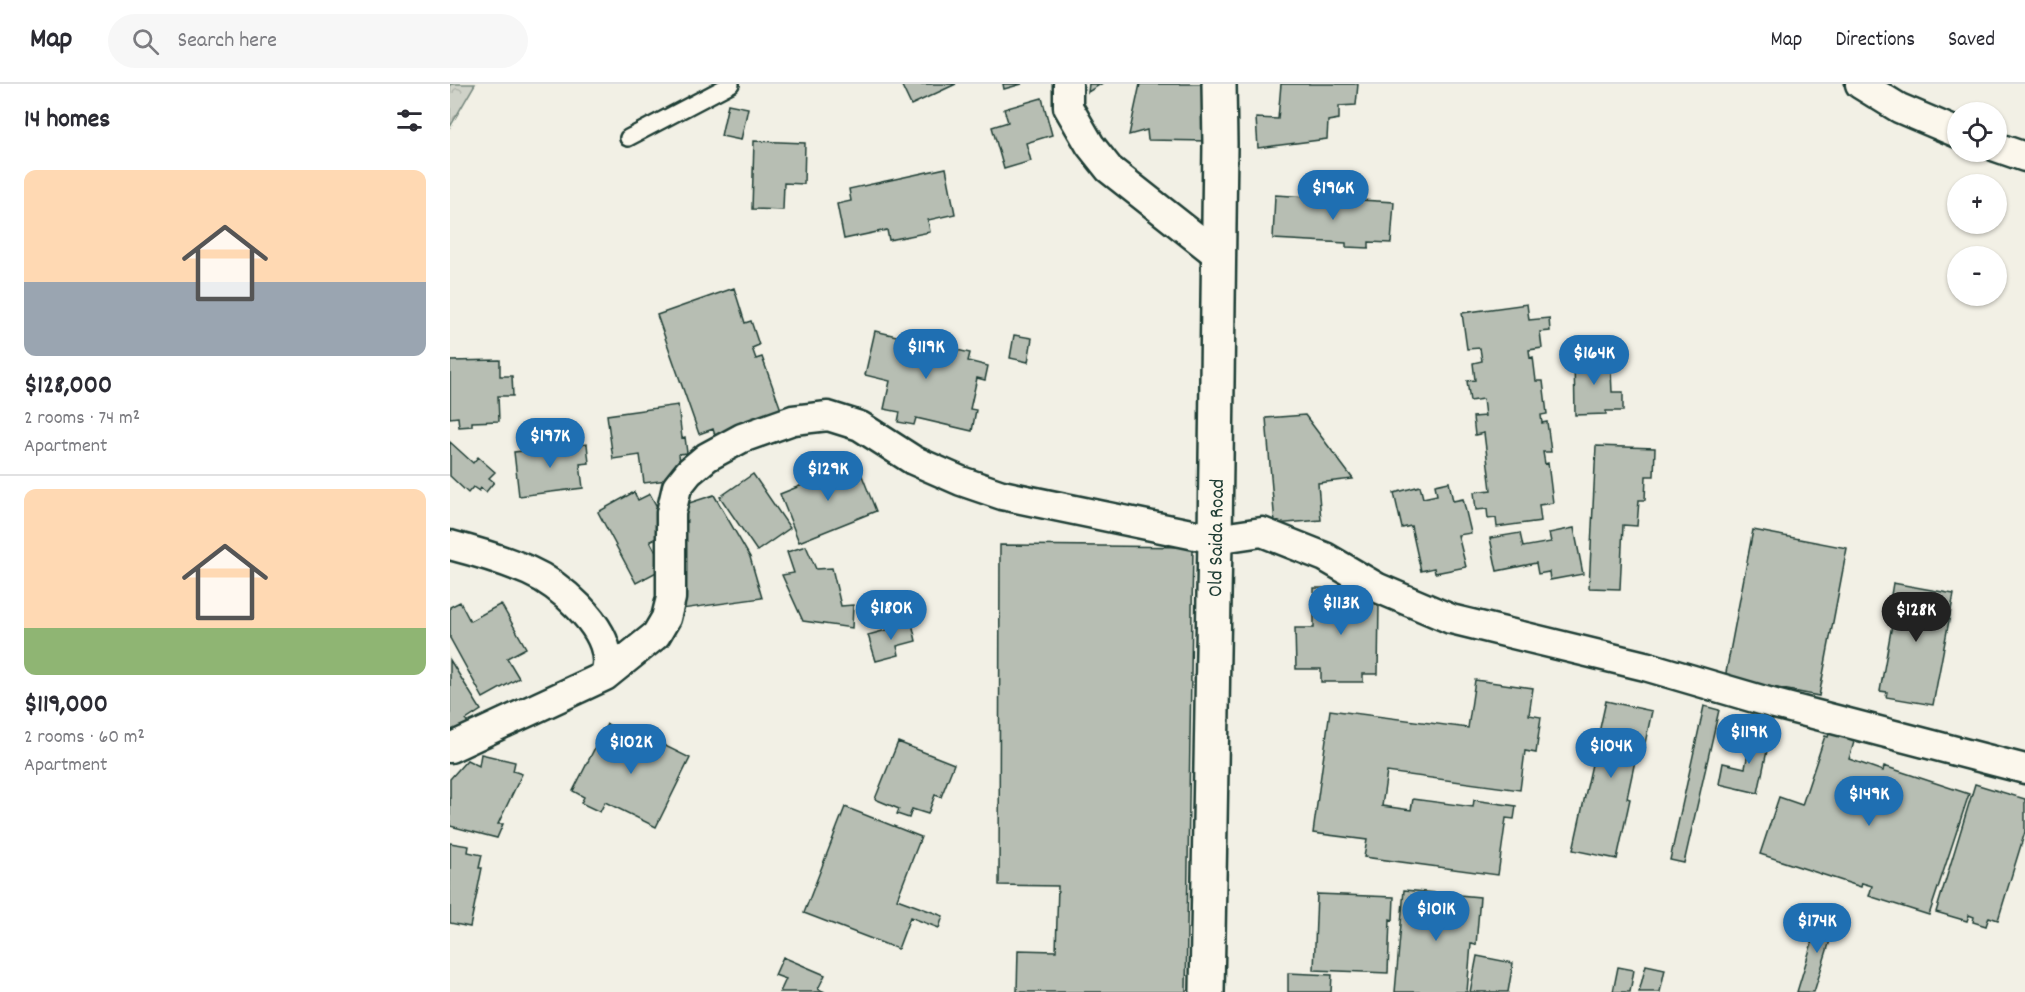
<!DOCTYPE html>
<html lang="en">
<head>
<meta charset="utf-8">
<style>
	:root { --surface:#fff; --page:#f7f7f7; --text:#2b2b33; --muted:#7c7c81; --line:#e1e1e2; --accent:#1f6fb2 }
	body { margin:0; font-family:Dekko,sans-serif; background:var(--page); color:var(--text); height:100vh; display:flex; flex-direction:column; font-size:22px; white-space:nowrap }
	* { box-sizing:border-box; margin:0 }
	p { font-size:20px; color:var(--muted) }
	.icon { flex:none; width:33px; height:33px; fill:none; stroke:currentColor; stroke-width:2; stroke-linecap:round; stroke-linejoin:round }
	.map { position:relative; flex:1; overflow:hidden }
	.drawer { display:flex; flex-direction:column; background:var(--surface); width:450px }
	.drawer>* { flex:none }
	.fabs { position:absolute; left:1497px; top:18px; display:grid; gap:12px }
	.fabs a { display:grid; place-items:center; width:60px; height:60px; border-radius:50%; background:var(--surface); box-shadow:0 2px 4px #0004; font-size:30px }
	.price { position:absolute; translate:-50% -51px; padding:0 14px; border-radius:21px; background:var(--accent); color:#fff; font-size:20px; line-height:39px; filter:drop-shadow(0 2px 3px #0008) }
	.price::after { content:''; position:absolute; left:50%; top:36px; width:18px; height:14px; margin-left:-9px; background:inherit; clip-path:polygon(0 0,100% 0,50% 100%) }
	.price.on { background:#222; color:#fff }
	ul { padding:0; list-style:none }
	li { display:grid; align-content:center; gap:12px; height:318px; padding:0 24px }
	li+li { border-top:2px solid var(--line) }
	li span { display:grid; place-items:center; height:186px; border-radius:12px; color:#555 }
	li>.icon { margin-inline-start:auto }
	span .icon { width:108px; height:108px; fill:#fffc; stroke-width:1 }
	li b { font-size:26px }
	h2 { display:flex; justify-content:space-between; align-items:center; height:72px; padding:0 24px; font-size:26px }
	header { display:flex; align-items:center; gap:36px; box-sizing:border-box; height:84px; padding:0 30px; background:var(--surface); border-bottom:2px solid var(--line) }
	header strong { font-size:28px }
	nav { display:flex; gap:33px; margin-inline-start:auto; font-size:21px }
	.search { width:420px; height:54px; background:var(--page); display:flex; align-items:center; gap:15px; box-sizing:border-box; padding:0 21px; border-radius:33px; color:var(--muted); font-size:22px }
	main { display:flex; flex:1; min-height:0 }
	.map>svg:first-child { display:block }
	.forest { fill:url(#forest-crowns); stroke:#77887e; stroke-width:1.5 }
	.building { fill:#b7beb3; stroke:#1f3d34; stroke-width:1.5 }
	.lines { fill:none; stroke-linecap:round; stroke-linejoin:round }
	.lane-casing { stroke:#1f3d34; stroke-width:20 }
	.street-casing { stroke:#1f3d34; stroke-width:33 }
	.highway-casing { stroke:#1f3d34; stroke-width:38 }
	.lane { stroke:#fbf7ec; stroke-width:15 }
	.street { stroke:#fbf7ec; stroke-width:28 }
	.highway { stroke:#fbf7ec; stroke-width:33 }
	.labels { text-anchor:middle; stroke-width:4.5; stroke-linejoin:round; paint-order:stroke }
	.street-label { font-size:21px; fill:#1f3d34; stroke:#fbf7ec }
</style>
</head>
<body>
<header>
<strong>Map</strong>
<div class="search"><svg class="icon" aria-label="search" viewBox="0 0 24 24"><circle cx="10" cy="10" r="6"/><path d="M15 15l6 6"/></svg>Search here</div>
<nav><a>Map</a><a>Directions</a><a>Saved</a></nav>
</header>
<main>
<section class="drawer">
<h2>14 homes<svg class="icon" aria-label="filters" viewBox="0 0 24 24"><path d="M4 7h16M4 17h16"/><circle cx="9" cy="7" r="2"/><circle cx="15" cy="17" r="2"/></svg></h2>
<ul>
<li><span style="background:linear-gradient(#ffd9b3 60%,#9aa5b1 0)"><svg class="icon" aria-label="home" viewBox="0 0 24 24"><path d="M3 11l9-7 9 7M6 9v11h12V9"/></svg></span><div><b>$128,000</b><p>2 rooms · 74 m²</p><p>Apartment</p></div></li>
<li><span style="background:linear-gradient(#ffd9b3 75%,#8fb573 0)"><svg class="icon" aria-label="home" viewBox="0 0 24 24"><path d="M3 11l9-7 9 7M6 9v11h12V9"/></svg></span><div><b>$119,000</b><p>2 rooms · 60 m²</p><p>Apartment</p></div></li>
</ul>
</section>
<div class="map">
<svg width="1575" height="908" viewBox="0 0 1575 908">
	<defs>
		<pattern id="forest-crowns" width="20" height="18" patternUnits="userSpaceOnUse" patternTransform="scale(1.5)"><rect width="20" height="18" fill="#cfd2c8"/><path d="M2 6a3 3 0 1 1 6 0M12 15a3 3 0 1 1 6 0" fill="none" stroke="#b1b5ac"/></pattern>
	</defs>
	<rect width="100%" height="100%" fill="#f2f0e5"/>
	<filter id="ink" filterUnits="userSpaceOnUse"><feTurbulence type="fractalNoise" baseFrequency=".0167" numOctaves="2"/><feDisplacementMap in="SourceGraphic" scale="12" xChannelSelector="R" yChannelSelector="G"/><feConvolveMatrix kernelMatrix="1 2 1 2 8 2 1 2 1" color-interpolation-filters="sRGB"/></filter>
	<g filter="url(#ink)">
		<!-- forest -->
		<path class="forest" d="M 0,0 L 25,0 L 0,43 Z"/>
		<!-- building -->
		<path class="building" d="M 451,0 L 506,0 L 461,21 Z
			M 553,0 L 572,0 L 554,5 Z
			M 639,0 L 651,0 L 638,8 Z
			M 690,0 L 758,0 L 759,57 L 698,56 L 697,46 L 679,51 Z
			M 831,0 L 908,0 L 906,21 L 889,22 L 889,35 L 878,37 L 877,55 L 808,64 L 806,34 L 828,35 Z
			M 592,14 L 602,51 L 576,59 L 581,77 L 554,85 L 542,43 L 558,38 L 554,25 Z
			M 278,20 L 298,24 L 291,56 L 271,52 Z
			M 304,57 L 355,59 L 354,100 L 334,99 L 333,126 L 302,125 Z
			M 496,84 L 505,130 L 478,136 L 480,148 L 439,156 L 437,146 L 394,155 L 387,120 L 401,117 L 399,105 Z
			M 825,111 L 944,118 L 941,159 L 919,158 L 919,164 L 896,163 L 896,159 L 823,155 Z
			M 284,204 L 295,239 L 301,237 L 309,261 L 302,264 L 306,275 L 312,273 L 334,334 L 267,358 L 263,345 L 249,350 L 207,231 Z
			M 1077,220 L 1079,236 L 1099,234 L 1100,247 L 1090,248 L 1092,264 L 1079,266 L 1080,274 L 1083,273 L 1086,297 L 1093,297 L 1097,330 L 1091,331 L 1092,339 L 1097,338 L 1101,368 L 1093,368 L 1095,380 L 1098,379 L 1103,419 L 1089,421 L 1091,437 L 1047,443 L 1046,434 L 1038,435 L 1037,425 L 1026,426 L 1024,408 L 1041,406 L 1034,349 L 1025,351 L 1023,333 L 1035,332 L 1033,315 L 1020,317 L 1017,297 L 1025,296 L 1023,279 L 1032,277 L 1030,264 L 1017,265 L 1012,229 Z
			M 425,247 L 520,269 L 518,277 L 538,282 L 535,296 L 527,294 L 520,325 L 526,326 L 522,347 L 466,334 L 464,341 L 448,338 L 450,328 L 434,325 L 440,297 L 415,291 Z
			M 564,251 L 582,254 L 578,278 L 560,274 Z
			M 1140,265 L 1150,265 L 1150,280 L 1156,279 L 1157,287 L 1161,287 L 1162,308 L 1173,308 L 1173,327 L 1156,327 L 1156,330 L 1125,331 L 1124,271 L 1140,271 Z
			M 50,276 L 50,292 L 62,292 L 63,312 L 48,312 L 49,337 L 22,338 L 22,342 L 9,343 L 8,333 L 0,334 L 0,277 Z
			M 228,321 L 232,354 L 235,353 L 237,369 L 229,370 L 232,394 L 194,399 L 190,371 L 163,375 L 157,331 Z
			M 855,331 L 903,395 L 868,399 L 871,436 L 825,440 L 816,334 Z
			M 0,358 L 23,379 L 28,373 L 45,388 L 39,394 L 44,398 L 36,408 L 31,404 L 29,407 L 23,403 L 18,409 L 0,392 Z
			M 137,360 L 139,379 L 130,380 L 133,404 L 69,412 L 64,368 Z
			M 1146,362 L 1205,364 L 1204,392 L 1196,392 L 1195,416 L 1189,416 L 1187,442 L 1173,441 L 1170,505 L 1139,504 Z
			M 407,379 L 426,427 L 349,458 L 330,410 Z
			M 303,390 L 340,444 L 307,467 L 270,413 Z
			M 999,398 L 1003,417 L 1013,415 L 1021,449 L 1008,451 L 1016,483 L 985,489 L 984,484 L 971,487 L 961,442 L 952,444 L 944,409 L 970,402 L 973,414 L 987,411 L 985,401 Z
			M 184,408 L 188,416 L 200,410 L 215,438 L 212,451 L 200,457 L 214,484 L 186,499 L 148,428 Z
			M 264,411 L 300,473 L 312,514 L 232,525 L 233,421 Z
			M 1124,444 L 1133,490 L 1100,496 L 1099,488 L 1088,490 L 1086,479 L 1047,487 L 1040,454 L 1070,449 L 1073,463 L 1101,458 L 1099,449 Z
			M 1303,446 L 1397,464 L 1369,612 L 1275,594 Z
			M 550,461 L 743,463 L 736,908 L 567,908 L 568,866 L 606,867 L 608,802 L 549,801 Z
			M 356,462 L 366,485 L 382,484 L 391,522 L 403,521 L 402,544 L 353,537 L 332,491 L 344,489 L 337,468 Z
			M 1443,499 L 1504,510 L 1483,621 L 1436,613 L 1437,608 L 1430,607 L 1445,524 L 1439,523 Z
			M 864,504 L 916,504 L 916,519 L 929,518 L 928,590 L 913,590 L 913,598 L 871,598 L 871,585 L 846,585 L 845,544 L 864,544 Z
			M 10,518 L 20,537 L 51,520 L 76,564 L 57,574 L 69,594 L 33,614 L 0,554 L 0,523 Z
			M 462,539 L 466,557 L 447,562 L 449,571 L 426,577 L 418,551 Z
			M 0,576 L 31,626 L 16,636 L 19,641 L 0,651 Z
			M 1025,596 L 1083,604 L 1079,631 L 1091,633 L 1086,669 L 1075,667 L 1070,706 L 937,688 L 932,722 L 961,726 L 963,715 L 1023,723 L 1024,716 L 1066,722 L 1064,735 L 1056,734 L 1048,791 L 914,773 L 917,756 L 863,749 L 880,626 L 1018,644 Z
			M 1156,617 L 1202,627 L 1192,673 L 1186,672 L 1177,714 L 1180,715 L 1167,775 L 1123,766 Z
			M 1254,622 L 1269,626 L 1234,779 L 1220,776 Z
			M 157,640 L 185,654 L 187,648 L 240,674 L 206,743 L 155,718 L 150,728 L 131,719 L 134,713 L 123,707 Z
			M 1381,644 L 1400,650 L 1398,656 L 1404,658 L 1399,675 L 1433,687 L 1434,682 L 1519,710 L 1479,831 L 1419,812 L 1422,802 L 1412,799 L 1411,803 L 1310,770 L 1329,713 L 1352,721 L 1375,652 L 1378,653 Z
			M 1303,645 L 1321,648 L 1308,709 L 1269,700 L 1273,679 L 1295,684 Z
			M 448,658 L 504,680 L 491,713 L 485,711 L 478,730 L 462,725 L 459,734 L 447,730 L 449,725 L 425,715 Z
			M 31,670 L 65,678 L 63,687 L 72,690 L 48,740 L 53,740 L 47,754 L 0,742 L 0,695 L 17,676 L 29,682 Z
			M 1525,700 L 1575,715 L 1575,748 L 1548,836 L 1539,833 L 1536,842 L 1523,838 L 1524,833 L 1519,831 L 1517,837 L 1486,828 Z
			M 395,723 L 471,753 L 447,815 L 493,832 L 489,844 L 460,833 L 448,865 L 354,829 Z
			M 0,759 L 19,762 L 18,768 L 32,771 L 29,784 L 32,784 L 20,843 L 0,839 Z
			M 954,806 L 1030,813 L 1026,861 L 1021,860 L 1017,908 L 945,908 Z
			M 867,810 L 944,813 L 943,836 L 940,835 L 938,889 L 864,886 Z
			M 1371,829 L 1387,834 L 1364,908 L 1347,908 Z
			M 1027,872 L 1063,879 L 1058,908 L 1020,908 Z
			M 333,873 L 375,891 L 368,905 L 375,908 L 330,908 L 336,895 L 325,891 Z
			M 1196,881 L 1215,885 L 1210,908 L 1189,908 Z
			M 1168,883 L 1184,886 L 1180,908 L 1163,908 Z
			M 838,889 L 882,891 L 881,908 L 838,908 Z"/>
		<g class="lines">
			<defs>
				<path id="lane" d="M 178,54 L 281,0"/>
				<path id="street" d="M 618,0 L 618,23 L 640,61 L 659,85 L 768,171
					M 1410,0 L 1449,24 L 1508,49
					M 1546,63 L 1575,73
					M 0,461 C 27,468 54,476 79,487 C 109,500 155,540 157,574 C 158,580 156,587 155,592
					M 0,664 L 155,592 L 206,551 L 216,534 L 221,514 L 221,429 L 227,403 L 239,388 L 257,373 L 292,354 L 343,336 L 378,332 L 410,342 L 463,376 L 511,397 L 552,411 L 765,455 L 812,448 L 875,473 L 928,504 L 1001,535 L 1195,582 L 1325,620 L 1575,685"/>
				<path id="highway" d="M 757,908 L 765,455 L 770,60 L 769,0"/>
			</defs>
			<!-- lane casing -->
			<use href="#lane" class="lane-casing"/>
			<!-- street casing -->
			<use href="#street" class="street-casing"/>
			<!-- highway casing -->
			<use href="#highway" class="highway-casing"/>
			<!-- lane -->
			<use href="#lane" class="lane"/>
			<!-- street -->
			<use href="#street" class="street"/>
			<!-- highway -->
			<use href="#highway" class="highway"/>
		</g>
	</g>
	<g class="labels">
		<!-- street labels -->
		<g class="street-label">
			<text transform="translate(765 454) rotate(-89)" y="7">Old Saida Road</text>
		</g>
	</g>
</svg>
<div class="fabs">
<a><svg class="icon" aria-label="locate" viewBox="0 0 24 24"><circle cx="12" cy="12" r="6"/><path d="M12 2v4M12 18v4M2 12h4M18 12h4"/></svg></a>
<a>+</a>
<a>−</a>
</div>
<b class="price" style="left:883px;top:137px">$196K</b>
<b class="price" style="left:476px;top:296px">$119K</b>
<b class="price" style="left:1144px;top:302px">$164K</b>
<b class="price" style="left:100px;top:385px">$197K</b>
<b class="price" style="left:378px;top:418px">$129K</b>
<b class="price" style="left:891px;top:552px">$113K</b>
<b class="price" style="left:441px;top:557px">$180K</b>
<b class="price on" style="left:1466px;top:559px">$128K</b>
<b class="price" style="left:1299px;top:681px">$119K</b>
<b class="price" style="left:181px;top:691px">$102K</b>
<b class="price" style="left:1161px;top:695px">$104K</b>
<b class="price" style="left:1419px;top:743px">$149K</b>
<b class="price" style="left:986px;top:858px">$101K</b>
<b class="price" style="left:1367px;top:870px">$174K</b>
</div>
</main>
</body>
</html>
